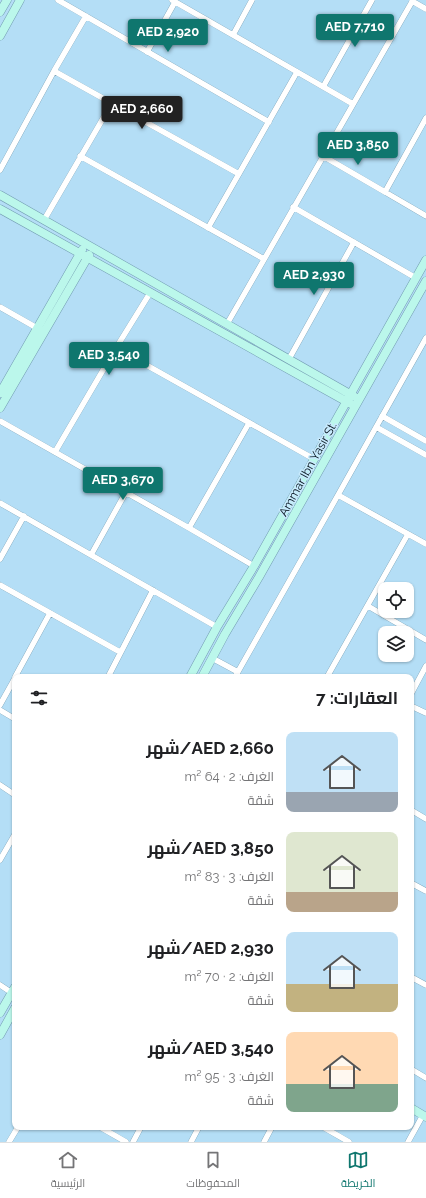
<!DOCTYPE html>
<html lang="ar">
<head>
<meta charset="utf-8">
<style>
	:root { --surface:#fff; --page:#f2f2f2; --text:#202124; --muted:#757577; --line:#e0e0e0; --accent:#0f766e }
	body { margin:0; font-family:Raleway,Cairo,sans-serif; background:var(--page); color:var(--text); direction:rtl; height:100vh; display:flex; flex-direction:column; font-size:15px; white-space:nowrap }
	* { box-sizing:border-box; margin:0 }
	p { font-size:13px; color:var(--muted) }
	.icon { flex:none; width:22px; height:22px; fill:none; stroke:currentColor; stroke-width:2; stroke-linecap:round; stroke-linejoin:round }
	.map { position:relative; flex:1; overflow:hidden; direction:ltr }
	.details { position:absolute; left:12px; top:674px; width:402px; height:456px; display:flex; flex-direction:column; background:var(--surface); border-radius:8px; box-shadow:0 1px 3px #0004; direction:rtl }
	.details>* { flex:none }
	.fabs { position:absolute; left:378px; top:582px; display:grid; gap:8px }
	.fabs a { display:grid; place-items:center; width:36px; height:36px; border-radius:8px; background:var(--surface); box-shadow:0 1px 3px #0004; font-size:20px }
	.price { position:absolute; translate:-50% -34px; padding:0 9px; border-radius:4px; background:var(--accent); color:#fff; font-size:13px; line-height:26px; filter:drop-shadow(0 1px 2px #0008) }
	.price::after { content:''; position:absolute; left:50%; top:24px; width:12px; height:9px; margin-left:-6px; background:inherit; clip-path:polygon(0 0,100% 0,50% 100%) }
	.price.active { background:#222; color:#fff }
	ul { padding:0; list-style:none }
	li { display:flex; align-items:center; gap:12px; height:100px; padding:0 16px }
	li span { display:grid; place-items:center; flex:none; width:112px; height:80px; border-radius:8px; color:#555 }
	li>.icon { margin-inline-start:auto }
	span .icon { width:48px; height:48px; fill:#fffc; stroke-width:1 }
	li b { font-size:17px }
	h2 { display:flex; justify-content:space-between; align-items:center; height:48px; padding:0 16px; font-size:17px }
	.tab-bar { display:flex; justify-content:space-around; align-items:center; height:56px; border-top:1px solid var(--line); background:var(--surface); font-size:11px; color:var(--muted) }
	.tab-bar a { display:grid; justify-items:center; gap:2px }
	.tab-bar .active { color:var(--accent) }
	.map>svg:first-child { display:block }
	.lines { fill:none; stroke-linecap:round; stroke-linejoin:round }
	.street-casing { stroke:#729bb1; stroke-width:6 }
	.secondary-casing { stroke:#729bb1; stroke-width:9 }
	.street { stroke:#fff; stroke-width:5.5 }
	.secondary { stroke:#bbf7eb; stroke-width:8 }
	.labels { text-anchor:middle; stroke-width:3; stroke-linejoin:round; paint-order:stroke }
	.street-label { font-size:12px; fill:#07171f; stroke:#c8eafd }
</style>
</head>
<body>
<div class="map">
<svg width="426" height="1142" viewBox="0 0 426 1142">
	<rect width="100%" height="100%" fill="#b4def6"/>
	<g class="lines">
		<defs>
			<path id="street" d="M 58,0 L 269,122
				M 172,0 L 353,104
				M 412,1 L 426,9
				M 233,35 L 252,0
				M 147,52 L 175,2
				M 54,71 L 239,174
				M 323,87 L 372,0
				M 426,118 L 385,192 L 426,216
				M 80,156 L 264,259
				M 323,156 L 385,192
				M 0,170 L 54,71 L 86,16
				M 293,207 L 416,278
				M 44,220 L 112,103
				M 208,228 L 297,72
				M 0,307 L 37,328
				M 227,324 L 413,0
				M 116,348 L 314,459
				M 289,359 L 354,242
				M 382,416 L 426,441
				M 0,421 L 189,528 L 254,566
				M 376,427 L 426,455
				M 55,452 L 116,348 L 150,293
				M 338,495 L 426,544
				M 0,503 L 217,627
				M 189,528 L 249,423
				M 91,555 L 126,492
				M 0,559 L 24,516
				M 0,585 L 120,652
				M 368,606 L 426,640
				M 212,658 L 238,672
				M 15,677 L 50,613
				M 108,677 L 153,590
				M 235,677 L 338,495 L 426,338
				M 327,677 L 408,534
				M 411,694 L 426,666
				M 0,705 L 15,678
				M 411,706 L 426,713
				M 0,710 L 15,719
				M 0,785 L 15,795
				M 411,810 L 426,819
				M 0,860 L 15,834
				M 411,883 L 426,891
				M 411,977 L 426,985
				M 0,985 L 12,993
				M 411,1069 L 426,1078
				M 100,1127 L 126,1142
				M 323,1127 L 349,1142
				M 9,1142 L 18,1127
				M 133,1142 L 141,1127
				M 191,1142 L 199,1127
				M 264,1142 L 272,1127
				M 408,1142 L 423,1115"/>
			<path id="secondary" d="M 0,12 L 7,0
				M 0,36 L 20,0
				M 0,195 L 355,397
				M 0,209 L 351,404
				M 0,393 L 82,250
				M 0,408 L 89,255
				M 190,677 L 217,627 L 254,566 L 426,260
				M 202,677 L 225,634 L 259,577 L 426,281
				M 0,1013 L 15,987
				M 0,1035 L 15,1008
				M 411,1108 L 426,1117"/>
		</defs>
		<!-- street casing -->
		<use href="#street" class="street-casing"/>
		<!-- secondary casing -->
		<use href="#secondary" class="secondary-casing"/>
		<!-- street -->
		<use href="#street" class="street"/>
		<!-- secondary -->
		<use href="#secondary" class="secondary"/>
	</g>
	<g class="labels">
		<!-- street labels -->
		<g class="street-label">
			<text transform="translate(308 469) rotate(-61)" y="4">Ammar Ibn Yasir St.</text>
		</g>
	</g>
</svg>
<div class="fabs">
<a><svg class="icon" aria-label="locate" viewBox="0 0 24 24"><circle cx="12" cy="12" r="6"/><path d="M12 2v4M12 18v4M2 12h4M18 12h4"/></svg></a>
<a><svg class="icon" aria-label="layers" viewBox="0 0 24 24"><path d="M12 4l9 5-9 5-9-5zM3 14l9 5 9-5"/></svg></a>
</div>
<b class="price" style="left:355px;top:48px">AED 7,710</b>
<b class="price" style="left:168px;top:53px">AED 2,920</b>
<b class="price active" style="left:142px;top:130px">AED 2,660</b>
<b class="price" style="left:358px;top:166px">AED 3,850</b>
<b class="price" style="left:314px;top:296px">AED 2,930</b>
<b class="price" style="left:109px;top:376px">AED 3,540</b>
<b class="price" style="left:123px;top:501px">AED 3,670</b>
<section class="details">
<h2>العقارات: 7<svg class="icon" aria-label="filters" viewBox="0 0 24 24"><path d="M4 7h16M4 17h16"/><circle cx="9" cy="7" r="2"/><circle cx="15" cy="17" r="2"/></svg></h2>
<ul>
<li><span style="background:linear-gradient(#bfe0f5 75%,#9aa5b1 0)"><svg class="icon" aria-label="home" viewBox="0 0 24 24"><path d="M3 11l9-7 9 7M6 9v11h12V9"/></svg></span><div><b>AED 2,660/شهر</b><p>الغرف: 2 · 64 m²</p><p>شقة</p></div></li>
<li><span style="background:linear-gradient(#dfe7d0 75%,#b9a48a 0)"><svg class="icon" aria-label="home" viewBox="0 0 24 24"><path d="M3 11l9-7 9 7M6 9v11h12V9"/></svg></span><div><b>AED 3,850/شهر</b><p>الغرف: 3 · 83 m²</p><p>شقة</p></div></li>
<li><span style="background:linear-gradient(#bfe0f5 65%,#c2b280 0)"><svg class="icon" aria-label="home" viewBox="0 0 24 24"><path d="M3 11l9-7 9 7M6 9v11h12V9"/></svg></span><div><b>AED 2,930/شهر</b><p>الغرف: 2 · 70 m²</p><p>شقة</p></div></li>
<li><span style="background:linear-gradient(#ffd9b3 65%,#7fa58c 0)"><svg class="icon" aria-label="home" viewBox="0 0 24 24"><path d="M3 11l9-7 9 7M6 9v11h12V9"/></svg></span><div><b>AED 3,540/شهر</b><p>الغرف: 3 · 95 m²</p><p>شقة</p></div></li>
</ul>
</section>
</div>
<nav class="tab-bar">
<a class="active"><svg class="icon" aria-label="map" viewBox="0 0 24 24"><path d="M3 6l6-2 6 2 6-2v14l-6 2-6-2-6 2zM9 4v14M15 6v14"/></svg>الخريطة</a>
<a><svg class="icon" aria-label="saved" viewBox="0 0 24 24"><path d="M7 4h10v16l-5-4-5 4z"/></svg>المحفوظات</a>
<a><svg class="icon" aria-label="home" viewBox="0 0 24 24"><path d="M3 11l9-7 9 7M6 9v11h12V9"/></svg>الرئيسية</a>
</nav>
</body>
</html>
